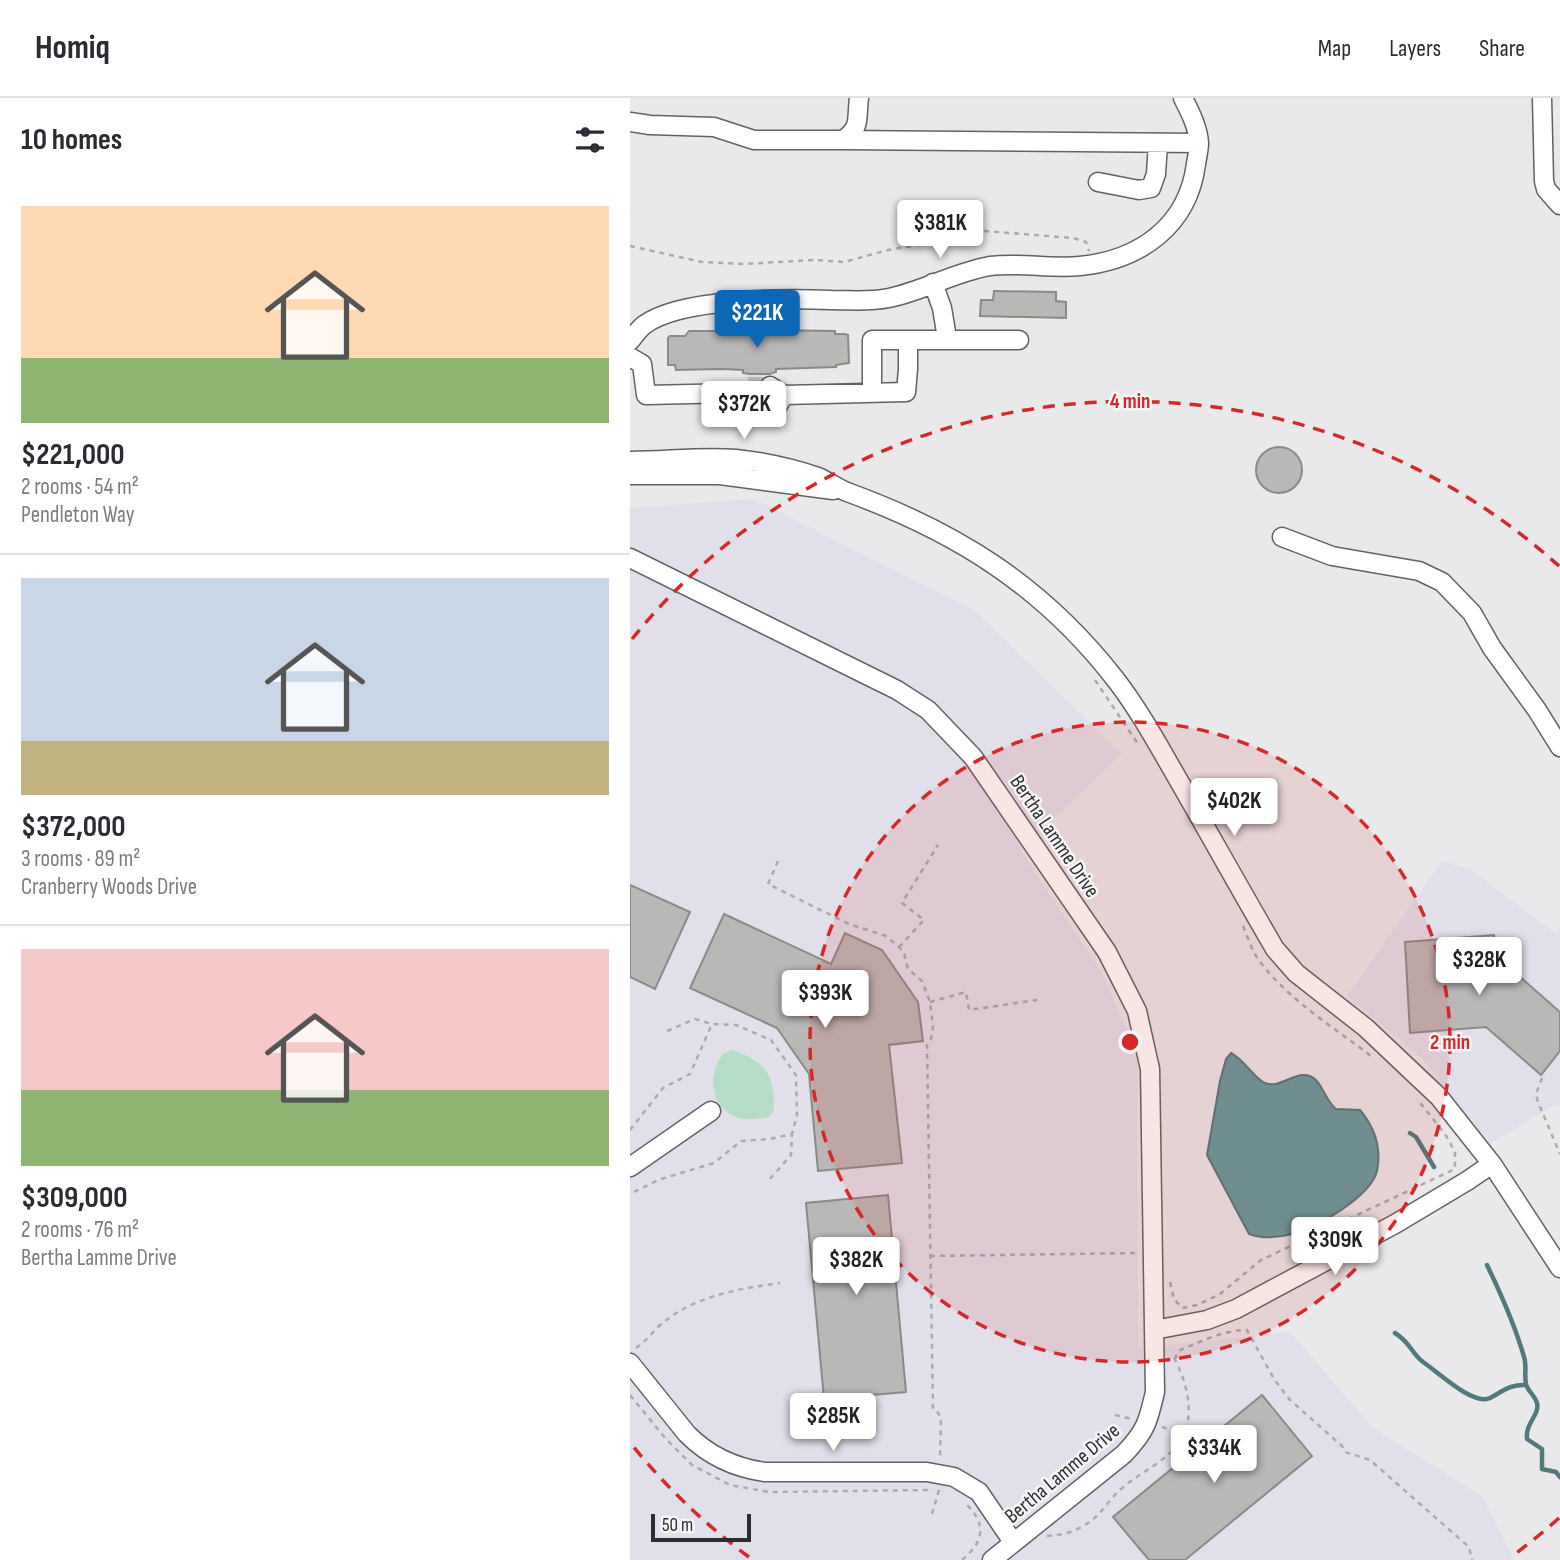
<!DOCTYPE html>
<html lang="en">
<head>
<meta charset="utf-8">
<style>
	:root { --surface:#fff; --page:#f2f2f3; --text:#2b2b33; --muted:#7c7c81; --line:#e1e1e2; --accent:#0c68b5 }
	body { margin:0; font-family:"Sofia Sans Condensed",sans-serif; background:var(--page); color:var(--text); height:100vh; display:flex; flex-direction:column; font-size:26px; white-space:nowrap }
	* { box-sizing:border-box; margin:0 }
	p { font-size:23px; color:var(--muted) }
	.icon { flex:none; width:38px; height:38px; fill:none; stroke:currentColor; stroke-width:2; stroke-linecap:round; stroke-linejoin:round }
	.map { position:relative; flex:1; overflow:hidden }
	.drawer { display:flex; flex-direction:column; background:var(--surface); width:630px }
	.drawer>* { flex:none }
	.scale { position:absolute; left:21px; bottom:18px; width:100px; box-sizing:border-box; padding-left:7px; border:4px solid #2d2d2d; border-top:0; font-size:19px; line-height:24px; white-space:nowrap; color:#2d2d2d; -webkit-text-stroke:5px #f6f6f8; paint-order:stroke }
	.price { position:absolute; translate:-50% -60px; padding:0 16px; border-radius:7px; background:#fff; color:#222; font-size:23px; line-height:46px; filter:drop-shadow(0 2px 4px #0008) }
	.price::after { content:''; position:absolute; left:50%; top:42px; width:21px; height:16px; margin-left:-10px; background:inherit; clip-path:polygon(0 0,100% 0,50% 100%) }
	.price.current { background:var(--accent); color:#fff }
	ul { padding:0; list-style:none }
	li { display:grid; align-content:center; gap:14px; height:371px; padding:0 21px }
	li+li { border-top:2px solid var(--line) }
	li span { display:grid; place-items:center; height:217px; border-radius:0px; color:#555 }
	li>.icon { margin-inline-start:auto }
	span .icon { width:126px; height:126px; fill:#fffc; stroke-width:1 }
	li b { font-size:30px }
	h2 { display:flex; justify-content:space-between; align-items:center; height:84px; padding:0 21px; font-size:30px }
	header { display:flex; align-items:center; gap:42px; box-sizing:border-box; height:98px; padding:0 35px; background:var(--surface); border-bottom:2px solid var(--line) }
	header strong { font-size:33px }
	nav { display:flex; gap:38px; margin-inline-start:auto; font-size:24px }
	main { display:flex; flex:1; min-height:0 }
	.map>svg:first-child { display:block }
	.built { fill:#e1e0ea }
	.green { fill:#b6dec7 }
	.water { fill:#629b9e; stroke:#527a7c; stroke-width:2 }
	.lines { fill:none; stroke-linecap:round; stroke-linejoin:round }
	.stream { stroke:#527a7c; stroke-width:4.5 }
	.building { fill:#bab8b6; stroke:#8c8a88; stroke-width:2 }
	.minor-tunnel { stroke:#c3c3c5; stroke-width:18; stroke-dasharray:18 9; stroke-linecap:butt }
	.minor-casing { stroke:#626264; stroke-width:21 }
	.path { stroke:#aaaaab; stroke-width:2.5; stroke-dasharray:5 5; stroke-linecap:butt }
	.minor { stroke:#fff; stroke-width:18 }
	.ring { fill:none; stroke:#d62828; stroke-width:3.5; stroke-dasharray:12 9 }
	.labels { text-anchor:middle; stroke-width:5; stroke-linejoin:round; paint-order:stroke }
	.street-label { font-size:21px; fill:#2d2d2d; stroke:#f6f6f8 }
	.centre { fill:#d62828; stroke:#f6f6f8; stroke-width:3.5 }
	.ring-label { font-size:21px; text-anchor:middle; font-weight:bold; fill:#d62828; stroke:#f6f6f8; stroke-width:5; stroke-linejoin:round; paint-order:stroke }
</style>
</head>
<body>
<header>
<strong>Homiq</strong>
<nav><a>Map</a><a>Layers</a><a>Share</a></nav>
</header>
<main>
<section class="drawer">
<h2>10 homes<svg class="icon" aria-label="filters" viewBox="0 0 24 24"><path d="M4 7h16M4 17h16"/><circle cx="9" cy="7" r="2"/><circle cx="15" cy="17" r="2"/></svg></h2>
<ul>
<li><span style="background:linear-gradient(#ffd9b3 70%,#8fb573 0)"><svg class="icon" aria-label="home" viewBox="0 0 24 24"><path d="M3 11l9-7 9 7M6 9v11h12V9"/></svg></span><div><b>$221,000</b><p>2 rooms · 54 m²</p><p>Pendleton Way</p></div></li>
<li><span style="background:linear-gradient(#c9d6e8 75%,#c2b280 0)"><svg class="icon" aria-label="home" viewBox="0 0 24 24"><path d="M3 11l9-7 9 7M6 9v11h12V9"/></svg></span><div><b>$372,000</b><p>3 rooms · 89 m²</p><p>Cranberry Woods Drive</p></div></li>
<li><span style="background:linear-gradient(#f6c9c9 65%,#8fb573 0)"><svg class="icon" aria-label="home" viewBox="0 0 24 24"><path d="M3 11l9-7 9 7M6 9v11h12V9"/></svg></span><div><b>$309,000</b><p>2 rooms · 76 m²</p><p>Bertha Lamme Drive</p></div></li>
</ul>
</section>
<div class="map">
<svg width="930" height="1462" viewBox="0 0 930 1462">
	<rect width="100%" height="100%" fill="#e9e9eb"/>
	<!-- built -->
	<path class="built" d="M 123,401 L 344,512 L 492,655 L 391,753 L 473,877 L 507,955 L 508,1250 L 660,1234 L 742,1329 L 852,1398 L 884,1462 L 0,1462 L 0,410 Z
		M 812,763 L 840,771 L 925,835 L 930,831 L 930,1007 L 924,1007 L 860,1046 L 791,959 L 717,898 Z"/>
	<!-- green -->
	<path class="green" d="M 102,952 C 138,965 144,976 144,1013 L 139,1019 C 132,1020 124,1022 116,1021 C 94,1020 79,998 84,976 C 85,969 89,962 93,956 Z"/>
	<!-- water -->
	<path class="water" d="M 601,955 C 614,962 621,976 633,984 C 651,994 668,967 685,981 C 693,988 696,1003 706,1011 L 730,1012 C 745,1030 752,1049 747,1073 C 741,1098 686,1131 662,1136 C 647,1140 633,1141 619,1136 L 577,1057 L 590,983 L 596,961 Z"/>
	<g class="lines">
		<!-- stream -->
		<path class="stream" d="M 780,1035 L 786,1039 L 804,1069
			M 857,1167 C 871,1196 885,1227 894,1259 C 897,1267 894,1277 896,1286 C 898,1293 905,1298 907,1305 C 910,1317 895,1325 897,1341 L 912,1351 L 912,1371 L 926,1374 L 930,1379
			M 765,1235 C 781,1245 781,1255 793,1264 C 808,1274 843,1308 860,1300 C 873,1293 881,1286 896,1287"/>
	</g>
	<!-- building -->
	<path class="building" d="M 364,193 L 426,194 L 426,203 L 436,204 L 436,220 L 350,218 L 351,202 L 363,202 Z
		M 124,226 L 124,229 L 145,230 L 145,232 L 205,233 L 205,236 L 215,236 L 218,237 L 219,265 L 206,267 L 206,269 L 146,271 L 146,274 L 139,276 L 120,276 L 113,275 L 113,272 L 92,271 L 46,272 L 45,267 L 38,267 L 38,240 L 40,238 L 55,238 L 59,233 L 96,233 L 96,228 L 101,226 Z
		M626 372a23 23 0 1 1 46 0a23 23 0 1 1-46 0Z
		M 0,787 L 60,814 L 25,891 L 0,879 Z
		M 94,816 L 201,866 L 215,835 L 252,852 L 288,904 L 293,943 L 259,947 L 272,1065 L 188,1073 L 179,976 L 147,930 L 60,890 Z
		M 864,837 L 864,856 L 930,914 L 930,953 L 911,977 L 856,929 L 780,935 L 775,844 Z
		M 258,1097 L 276,1294 L 194,1301 L 176,1105 Z
		M 632,1297 L 682,1358 L 555,1462 L 519,1462 L 483,1419 Z"/>
	<g class="lines">
		<!-- minor-tunnel -->
		<path class="minor-tunnel" d="M 118,288 L 140,288"/>
		<defs>
			<path id="minor" d="M 912,0 L 914,83 L 916,91 L 930,107
				M 0,24 L 20,27 L 84,29 L 124,42 L 213,42 C 232,29 226,20 229,0
				M 213,42 L 569,45
				M 468,84 L 509,92 L 521,90 L 526,76 L 528,45
				M 303,185 L 312,210 L 317,240
				M 0,243 C 4,238 9,231 14,227 C 50,200 156,200 201,202 C 221,202 239,204 259,200 C 293,193 325,174 360,168 C 389,164 420,171 450,168 C 510,162 558,128 566,66 C 567,59 569,51 569,45 C 568,29 560,14 553,0
				M 0,259 L 12,266 L 16,297 L 107,295 L 113,309 L 147,309 L 154,297 L 276,294 L 278,271 L 278,242 L 389,242
				M 140,288 L 154,297
				M 242,294 L 242,242 L 278,242
				M 0,363 C 35,363 71,358 106,361 C 134,364 162,370 188,379 C 198,383 207,390 217,394 C 327,434 413,488 486,582 C 512,616 532,654 553,690 C 584,744 614,798 645,851 L 666,875 L 736,930 L 809,999 L 862,1066 L 930,1170
				M 0,377 L 90,377 L 203,392
				M 652,439 L 702,458 L 789,473 L 812,484 L 842,515 L 862,550 L 907,612 L 930,649
				M 0,460 L 267,592 L 298,612 L 343,659 L 477,854 L 507,913 L 520,971 L 525,1294 C 518,1324 516,1333 494,1356 L 362,1462
				M 0,1069 L 81,1013
				M 524,1232 L 577,1222 L 606,1211 L 765,1126 L 837,1083 L 862,1066
				M 0,1265 L 57,1336 C 79,1358 105,1370 135,1374 L 297,1374 L 324,1379 L 349,1394 L 383,1444"/>
		</defs>
		<!-- minor casing -->
		<use href="#minor" class="minor-casing"/>
		<!-- path -->
		<path class="path" d="M 0,148 L 72,164 L 114,166 L 184,162 L 214,164 L 262,151 L 332,141 L 355,133 L 443,140 L 456,144 L 459,153
			M 465,582 L 508,646
			M 148,763 L 138,786 L 219,826 L 256,838 L 269,849 L 274,855 L 278,871 L 292,883 L 300,904 L 303,929 L 301,941 L 297,947 L 303,1311 L 307,1313 L 311,1320 L 310,1362
			M 613,828 C 617,838 621,849 626,858 C 654,899 702,928 741,958
			M 269,849 L 294,822 L 272,805 L 308,747
			M 300,904 L 336,894 L 339,912 L 407,902
			M 37,933 L 65,921 L 82,926
			M 912,980 L 906,996 L 908,1004 L 930,1056
			M 0,1032 L 33,990 L 60,976 L 82,926 L 106,927 L 141,942 L 166,977 L 167,1017 L 162,1036 L 140,1041 L 111,1043 L 84,1065 L 28,1082 L 0,1096
			M 140,1081 L 161,1057 L 162,1036
			M 300,1158 L 506,1155
			M 540,1184 L 544,1201 L 552,1210 L 567,1207 L 590,1196 L 631,1162 L 825,1071 L 825,1054 L 815,1036 L 787,1001
			M 6,1250 C 15,1244 21,1236 29,1228 C 63,1198 107,1191 150,1185
			M 545,1261 L 548,1253 C 570,1244 593,1232 617,1232 L 644,1281 L 659,1301 L 712,1348 L 715,1354 L 740,1362 L 839,1449 L 842,1462
			M 0,1297 L 35,1340 L 62,1367 L 100,1387 L 139,1394 L 303,1392
			M 485,1317 L 502,1321
			M 532,1329 L 555,1336
			M 302,1416 L 309,1392
			M 417,1438 C 430,1437 442,1435 453,1428 C 468,1420 474,1409 484,1398 C 503,1376 542,1363 553,1338 C 565,1314 556,1282 544,1260
			M 332,1462 C 355,1443 357,1425 334,1404"/>
		<!-- minor -->
		<use href="#minor" class="minor"/>
	</g>
	<!-- distance rings -->
	<circle cx="500" cy="944" r="320" fill="#d62828" fill-opacity=".12"/>
	<g class="ring">
		<circle cx="500" cy="944" r="320"/>
		<path d="M929 1420A641 641 0 0 1 881 1459M119 1459A641 641 0 0 1 2 1347M2 541A641 641 0 0 1 929 468"/>
	</g>
	<g class="labels">
		<!-- street labels -->
		<g class="street-label">
			<text transform="translate(425 738) rotate(56)" y="7">Bertha Lamme Drive</text>
			<text transform="translate(432 1375) rotate(-40)" y="7">Bertha Lamme Drive</text>
		</g>
	</g>
	<circle cx="500" cy="944" r="10" class="centre"/>
	<g class="ring-label">
		<text x="500" y="310">4 min</text>
		<text x="820" y="951">2 min</text>
	</g>
</svg>
<div class="scale">50 m</div>
<b class="price" style="left:310px;top:162px">$381K</b>
<b class="price current" style="left:127px;top:252px">$221K</b>
<b class="price" style="left:114px;top:343px">$372K</b>
<b class="price" style="left:604px;top:740px">$402K</b>
<b class="price" style="left:849px;top:899px">$328K</b>
<b class="price" style="left:195px;top:932px">$393K</b>
<b class="price" style="left:705px;top:1179px">$309K</b>
<b class="price" style="left:226px;top:1199px">$382K</b>
<b class="price" style="left:203px;top:1355px">$285K</b>
<b class="price" style="left:584px;top:1387px">$334K</b>
</div>
</main>
</body>
</html>
